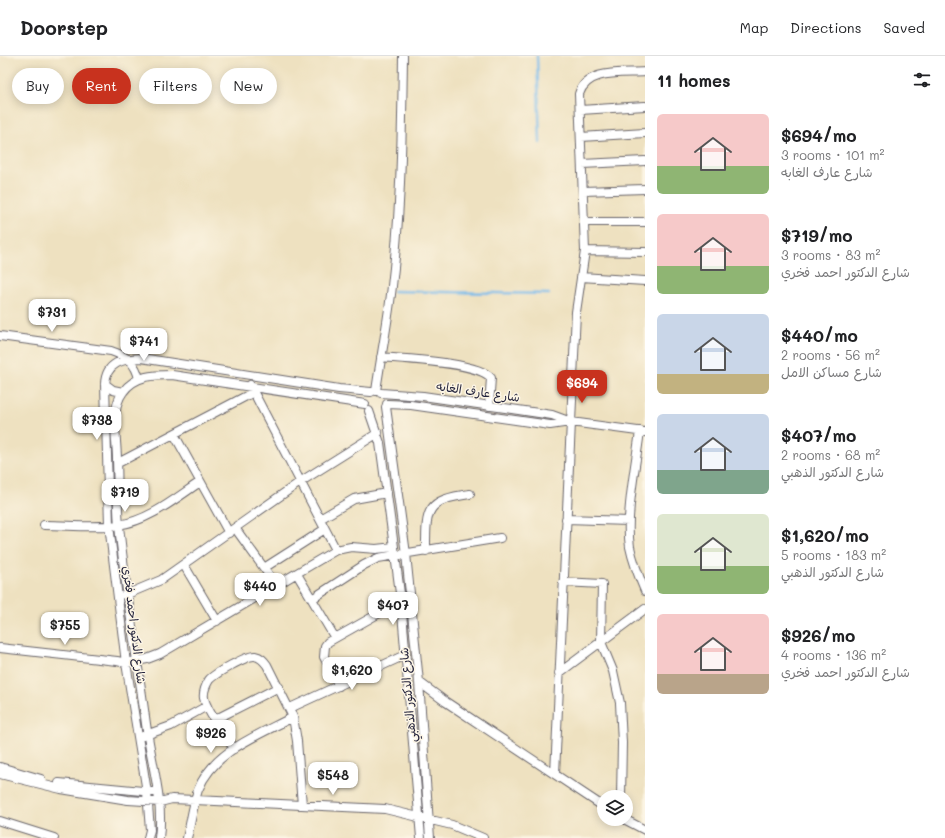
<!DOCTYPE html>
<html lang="en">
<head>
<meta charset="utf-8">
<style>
	:root { --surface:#fff; --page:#f2f2f2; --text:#202124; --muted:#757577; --line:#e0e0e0; --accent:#c8321e }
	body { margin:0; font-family:Mali,"Playpen Sans Arabic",sans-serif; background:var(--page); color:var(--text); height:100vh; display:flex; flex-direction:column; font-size:15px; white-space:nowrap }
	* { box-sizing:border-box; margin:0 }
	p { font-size:13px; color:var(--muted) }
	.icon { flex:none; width:22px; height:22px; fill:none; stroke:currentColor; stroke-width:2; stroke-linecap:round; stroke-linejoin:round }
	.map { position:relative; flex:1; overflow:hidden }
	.details { display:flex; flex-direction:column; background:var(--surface); width:300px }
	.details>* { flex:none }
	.top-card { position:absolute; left:12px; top:12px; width:380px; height:36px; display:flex; gap:8px }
	.fabs { position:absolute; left:597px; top:734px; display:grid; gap:8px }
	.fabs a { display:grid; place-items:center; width:36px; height:36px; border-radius:50%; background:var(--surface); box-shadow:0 2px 10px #0003; font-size:20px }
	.price { position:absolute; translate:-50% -34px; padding:0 9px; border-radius:8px; background:#fff; color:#222; font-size:13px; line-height:26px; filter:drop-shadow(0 1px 2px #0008) }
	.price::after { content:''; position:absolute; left:50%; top:24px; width:12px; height:9px; margin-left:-6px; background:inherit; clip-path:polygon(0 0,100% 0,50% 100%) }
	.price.current { background:var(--accent); color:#fff }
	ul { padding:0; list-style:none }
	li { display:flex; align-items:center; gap:12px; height:100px; padding:0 12px }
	li span { display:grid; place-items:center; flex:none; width:112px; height:80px; border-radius:6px; color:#555 }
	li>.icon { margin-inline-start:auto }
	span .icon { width:48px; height:48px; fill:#fffc; stroke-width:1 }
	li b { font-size:17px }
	h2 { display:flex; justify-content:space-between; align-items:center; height:48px; padding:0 12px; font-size:17px }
	.pill { padding:0 14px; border-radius:18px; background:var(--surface); box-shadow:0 2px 10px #0003; font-size:14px; line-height:36px }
	.pill.current { background:var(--accent); color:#fff }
	header { display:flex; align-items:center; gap:24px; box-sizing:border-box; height:56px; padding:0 20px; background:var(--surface); border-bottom:1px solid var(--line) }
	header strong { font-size:19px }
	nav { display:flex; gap:22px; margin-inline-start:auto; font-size:14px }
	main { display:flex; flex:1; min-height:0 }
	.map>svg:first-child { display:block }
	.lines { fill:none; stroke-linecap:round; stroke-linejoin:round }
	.stream { stroke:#75b9eb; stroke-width:2.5 }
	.minor-casing { stroke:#69656a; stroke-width:10 }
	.minor { stroke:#fff; stroke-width:8 }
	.labels { text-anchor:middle; stroke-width:3; stroke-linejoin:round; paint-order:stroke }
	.street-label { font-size:12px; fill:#22223b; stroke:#fcf5e5 }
</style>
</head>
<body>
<header>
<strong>Doorstep</strong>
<nav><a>Map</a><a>Directions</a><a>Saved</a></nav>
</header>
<main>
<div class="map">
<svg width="645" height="782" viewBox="0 0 645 782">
	<rect width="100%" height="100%" fill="#fcf5e5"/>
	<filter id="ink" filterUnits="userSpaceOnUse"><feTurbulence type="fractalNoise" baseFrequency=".025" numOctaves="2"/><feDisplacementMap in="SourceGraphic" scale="8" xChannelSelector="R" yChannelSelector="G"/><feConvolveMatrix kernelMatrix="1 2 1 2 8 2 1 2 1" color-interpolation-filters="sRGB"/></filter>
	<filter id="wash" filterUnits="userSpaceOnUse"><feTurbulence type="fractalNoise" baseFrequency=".012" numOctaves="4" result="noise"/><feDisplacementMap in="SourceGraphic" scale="16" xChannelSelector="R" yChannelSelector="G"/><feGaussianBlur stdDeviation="0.9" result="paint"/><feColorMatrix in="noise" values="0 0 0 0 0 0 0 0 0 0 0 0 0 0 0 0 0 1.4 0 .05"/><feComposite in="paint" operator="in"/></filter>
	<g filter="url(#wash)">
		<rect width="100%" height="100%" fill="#eee1c0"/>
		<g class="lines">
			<!-- stream -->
			<path class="stream" d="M 537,0 L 540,87
				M 393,235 L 549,238"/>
		</g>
	</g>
	<g filter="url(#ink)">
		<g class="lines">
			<defs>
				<path id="minor" d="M 580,54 L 645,50
					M 581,81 L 645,77
					M 582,108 L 645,105
					M 583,135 L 645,133
					M 584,166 L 645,166
					M 585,195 L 645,196
					M 581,221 L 645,225
					M 0,280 L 111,295 C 126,300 136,307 139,323
					M 381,301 C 403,303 479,306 491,322 L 489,350
					M 105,328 L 113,334 L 123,336
					M 250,329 L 336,494
					M 376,335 C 381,300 388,266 392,230 C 401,154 402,77 403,0
					M 381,337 L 423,340 L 552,359 L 571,366 L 645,376
					M 387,348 L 411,349 L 550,369 L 570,366
					M 386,351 L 406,498 L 419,626 L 430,782
					M 369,355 L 380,387 L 394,491 L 401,545 L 421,782
					M 640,375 C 636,408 625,460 630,491 C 633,506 639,521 645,535
					M 174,378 L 229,477
					M 118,407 L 254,336
					M 320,463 L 354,443 L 387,437
					M 566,463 L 629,465
					M 44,469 C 68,469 94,472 118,469 C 149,465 176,442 200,426
					M 235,472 L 277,530
					M 426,495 C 426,454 425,444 470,438
					M 184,509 L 217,565
					M 264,512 L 325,473
					M 297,518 L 335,582
					M 563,526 L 602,528 L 601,586 L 613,615 L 620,647 L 622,687 L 621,741
					M 125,539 L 161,524 L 300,426 L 378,377
					M 312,543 L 364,509 L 378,502 L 500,482
					M 0,592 L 117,605 L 126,607 L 147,603 L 160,598 L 336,494 L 351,491 L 376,493 L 394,491
					M 559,617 L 645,553
					M 419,626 L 446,646 L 604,751
					M 339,630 L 324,601 L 325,590 L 328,586 L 401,545
					M 290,652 L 405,599
					M 216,663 L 279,631
					M 143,680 L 171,670 L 207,650
					M 234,693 C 226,679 207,657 204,642 C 203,636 206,629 209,624 C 214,618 247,599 255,600 C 261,601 264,605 267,609 L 293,661 L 297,685 L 302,749
					M 0,711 L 41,723
					M 0,718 L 61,733 L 128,744 L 160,746 L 172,743 L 195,744 L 385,753 L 452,769 L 483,782
					M 555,718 L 576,256 L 585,195 L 579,38 C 587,12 623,18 645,16
					M 59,727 L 153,736
					M 624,763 L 645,774
					M 0,765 L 54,782
					M 148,782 L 150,774 L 147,736 L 126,607 L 109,469 L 105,328 C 106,306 123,303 141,302 L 339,333 L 371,336
					M 159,782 C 164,744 151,706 146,668 C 137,602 126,536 119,470 C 117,448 118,426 117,404 C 117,383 110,353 123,336 C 135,319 154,319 172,319 L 365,348
					M 187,782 C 191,766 193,749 198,734 C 213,695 259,679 293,661"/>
			</defs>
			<!-- minor casing -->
			<use href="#minor" class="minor-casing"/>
			<!-- minor -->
			<use href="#minor" class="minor"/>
		</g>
	</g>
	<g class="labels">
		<!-- street labels -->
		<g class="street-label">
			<text transform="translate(478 336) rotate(8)" y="4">شارع عارف الغابه</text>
			<text transform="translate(134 569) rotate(83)" y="4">شارع الدكتور احمد فخري</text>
			<text transform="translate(408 639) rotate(-95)" y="4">شارع الدكتور الذهبي</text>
		</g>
	</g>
</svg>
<div class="fabs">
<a><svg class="icon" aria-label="layers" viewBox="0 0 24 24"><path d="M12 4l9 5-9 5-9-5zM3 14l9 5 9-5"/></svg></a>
</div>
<b class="price" style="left:52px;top:277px">$731</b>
<b class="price" style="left:144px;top:306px">$741</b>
<b class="price current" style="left:582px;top:348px">$694</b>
<b class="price" style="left:97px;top:385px">$738</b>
<b class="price" style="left:125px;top:457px">$719</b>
<b class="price" style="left:260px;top:551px">$440</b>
<b class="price" style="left:393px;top:570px">$407</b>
<b class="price" style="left:65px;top:590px">$755</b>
<b class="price" style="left:352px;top:635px">$1,620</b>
<b class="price" style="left:211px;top:698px">$926</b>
<b class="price" style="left:333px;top:740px">$548</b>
<div class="top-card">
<a class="pill">Buy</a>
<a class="pill current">Rent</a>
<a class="pill">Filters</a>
<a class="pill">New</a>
</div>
</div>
<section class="details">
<h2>11 homes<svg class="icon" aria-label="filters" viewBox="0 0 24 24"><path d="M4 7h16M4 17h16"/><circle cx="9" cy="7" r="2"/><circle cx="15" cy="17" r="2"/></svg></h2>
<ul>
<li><span style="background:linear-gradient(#f6c9c9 65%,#8fb573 0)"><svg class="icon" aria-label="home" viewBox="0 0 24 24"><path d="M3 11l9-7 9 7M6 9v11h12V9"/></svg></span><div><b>$694/mo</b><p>3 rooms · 101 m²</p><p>شارع عارف الغابه</p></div></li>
<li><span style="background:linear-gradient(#f6c9c9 65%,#8fb573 0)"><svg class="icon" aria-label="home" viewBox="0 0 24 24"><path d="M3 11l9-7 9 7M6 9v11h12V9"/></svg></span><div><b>$719/mo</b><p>3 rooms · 83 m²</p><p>شارع الدكتور احمد فخري</p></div></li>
<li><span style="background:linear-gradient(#c9d6e8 75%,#c2b280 0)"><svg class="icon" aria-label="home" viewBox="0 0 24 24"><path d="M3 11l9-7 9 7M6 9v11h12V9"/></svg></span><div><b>$440/mo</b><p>2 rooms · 56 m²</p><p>شارع مساكن الامل</p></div></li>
<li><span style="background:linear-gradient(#c9d6e8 70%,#7fa58c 0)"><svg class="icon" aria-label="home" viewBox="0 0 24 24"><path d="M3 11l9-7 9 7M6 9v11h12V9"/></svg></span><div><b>$407/mo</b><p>2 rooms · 68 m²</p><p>شارع الدكتور الذهبي</p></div></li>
<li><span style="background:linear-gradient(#dfe7d0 65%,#8fb573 0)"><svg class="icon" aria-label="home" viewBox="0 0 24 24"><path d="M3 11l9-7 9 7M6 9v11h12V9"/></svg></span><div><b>$1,620/mo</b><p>5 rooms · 183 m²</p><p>شارع الدكتور الذهبي</p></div></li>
<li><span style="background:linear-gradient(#f6c9c9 75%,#b9a48a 0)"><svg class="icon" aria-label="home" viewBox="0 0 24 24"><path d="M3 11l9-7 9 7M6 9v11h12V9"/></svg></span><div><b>$926/mo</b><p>4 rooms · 136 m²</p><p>شارع الدكتور احمد فخري</p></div></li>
</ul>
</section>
</main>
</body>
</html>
